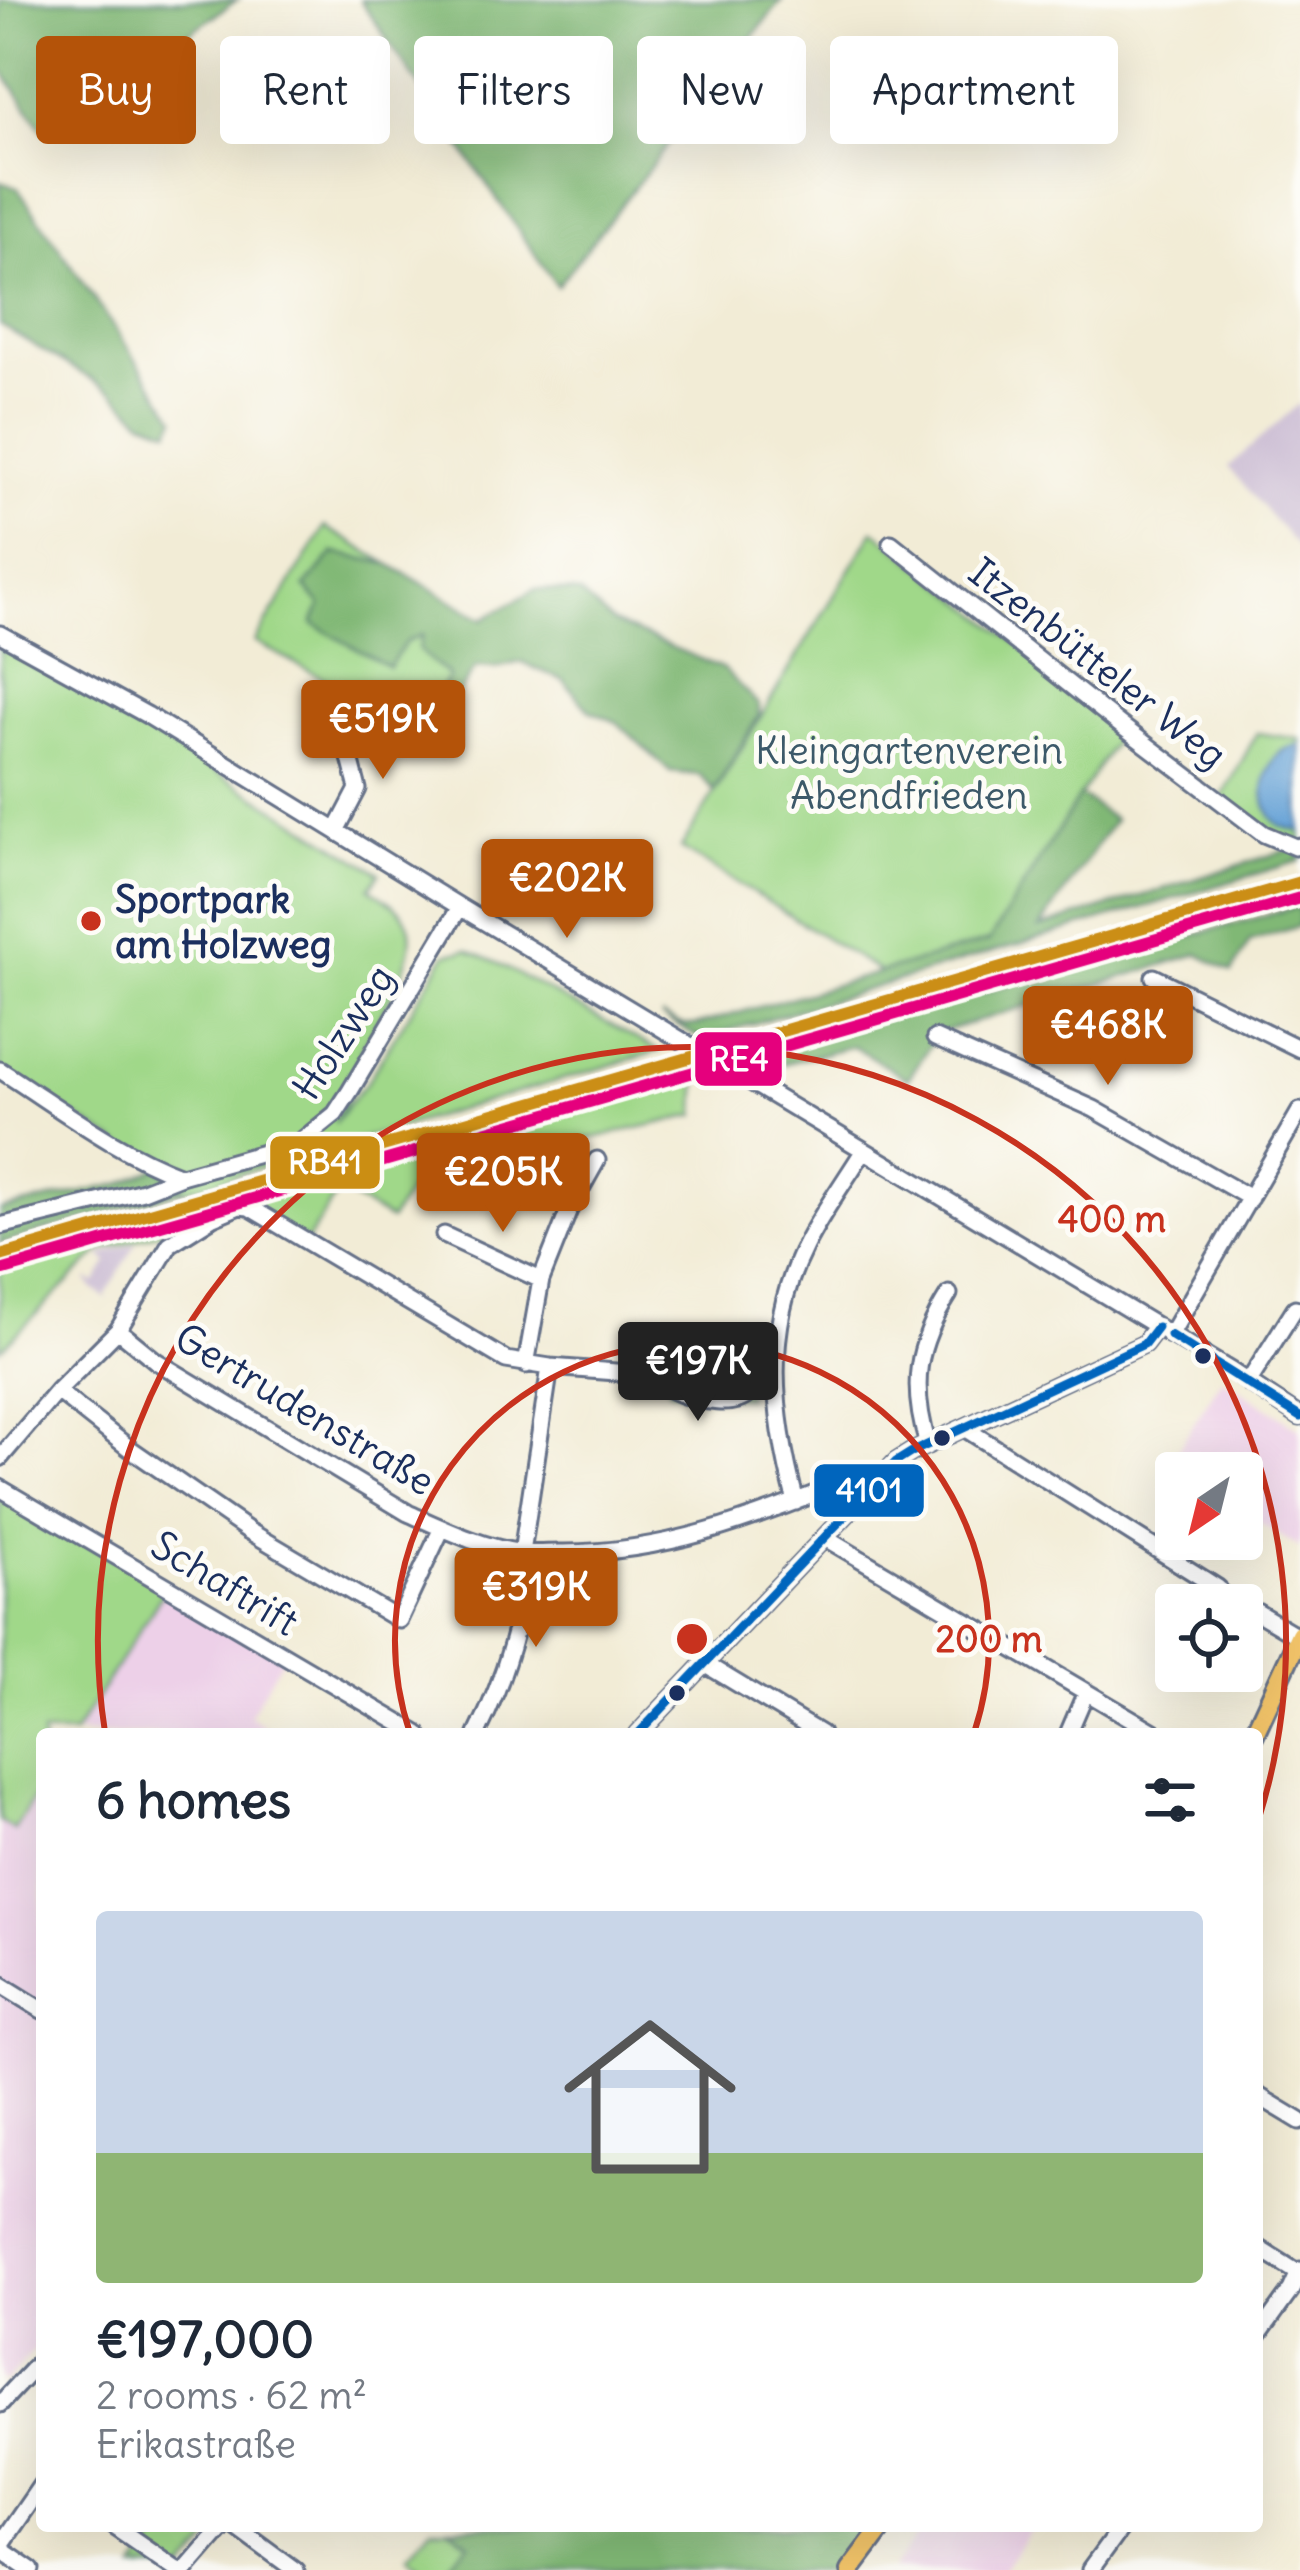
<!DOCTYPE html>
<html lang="en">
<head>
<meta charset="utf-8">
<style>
	:root { --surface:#fff; --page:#f2f2f3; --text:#1f2937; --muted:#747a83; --accent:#b45309 }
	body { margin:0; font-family:Delius,sans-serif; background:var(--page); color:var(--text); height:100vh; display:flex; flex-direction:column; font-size:45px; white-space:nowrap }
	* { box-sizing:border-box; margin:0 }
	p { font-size:39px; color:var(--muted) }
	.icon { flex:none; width:66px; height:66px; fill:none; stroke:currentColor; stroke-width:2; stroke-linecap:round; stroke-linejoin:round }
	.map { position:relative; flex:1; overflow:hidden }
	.details { position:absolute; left:36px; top:1728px; width:1227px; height:804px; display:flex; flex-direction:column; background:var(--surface); border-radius:12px; box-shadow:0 12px 48px #0002 }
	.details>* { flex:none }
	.top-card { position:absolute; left:36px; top:36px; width:1230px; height:108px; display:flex; gap:24px }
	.needle { width:78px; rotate:215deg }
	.buttons { position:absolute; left:1155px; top:1452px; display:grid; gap:24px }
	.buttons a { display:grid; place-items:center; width:108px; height:108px; border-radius:12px; background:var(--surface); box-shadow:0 12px 48px #0002; font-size:60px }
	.price { position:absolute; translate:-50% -102px; padding:0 27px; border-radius:12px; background:var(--accent); color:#fff; font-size:39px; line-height:78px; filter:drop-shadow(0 3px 6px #0008) }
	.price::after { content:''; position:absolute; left:50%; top:72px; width:36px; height:27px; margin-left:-18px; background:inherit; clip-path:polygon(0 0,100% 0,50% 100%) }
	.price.selected { background:#222; color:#fff }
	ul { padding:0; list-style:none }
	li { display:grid; align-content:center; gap:24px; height:636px; padding:0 60px }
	li span { display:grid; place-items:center; height:372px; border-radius:12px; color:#555 }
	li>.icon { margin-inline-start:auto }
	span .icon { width:216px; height:216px; fill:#fffc; stroke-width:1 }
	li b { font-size:51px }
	h2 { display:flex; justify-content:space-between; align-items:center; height:144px; padding:0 60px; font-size:51px }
	.pill { padding:0 42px; border-radius:12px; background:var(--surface); box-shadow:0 12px 48px #0002; font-size:42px; line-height:108px }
	.pill.selected { background:var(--accent); color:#fff }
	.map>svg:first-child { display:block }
	.built { fill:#edd0e8 }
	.industrial { fill:#ccbed4 }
	.green { fill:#a0d889; stroke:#5e8474; stroke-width:3 }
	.forest { fill:#80b875; stroke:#4e746a; stroke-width:3 }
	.water { fill:#65a1d6; stroke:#40689a; stroke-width:3 }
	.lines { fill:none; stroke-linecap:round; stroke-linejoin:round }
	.minor-casing { stroke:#667188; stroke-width:21 }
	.major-casing { stroke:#667188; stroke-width:24 }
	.minor { stroke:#fff; stroke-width:15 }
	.major { stroke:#f1c369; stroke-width:18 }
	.bus-1-casing { stroke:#fdfcf7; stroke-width:18 }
	.bus-1 { stroke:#0065bd; stroke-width:9 }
	.rail-1-casing { stroke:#fdfcf7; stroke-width:21 }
	.rail-2-casing { stroke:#fdfcf7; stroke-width:21 }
	.rail-1 { stroke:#cb8e13; stroke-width:12 }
	.rail-2 { stroke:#e5007d; stroke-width:12 }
	.ring { fill:none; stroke:#c8321e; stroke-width:6 }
	.poi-dot { fill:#c8321e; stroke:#fdfcf7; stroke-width:4.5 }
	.bus-dot { fill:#1b2f5e; stroke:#fdfcf7; stroke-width:4.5 }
	.labels { text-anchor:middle; stroke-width:10; stroke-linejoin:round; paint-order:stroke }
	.street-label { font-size:39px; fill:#1b2f5e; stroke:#fdfcf7 }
	.park-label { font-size:39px; fill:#3c5969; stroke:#fdfcf7 }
	.poi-label { font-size:39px; font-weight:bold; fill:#1b2f5e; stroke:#fdfcf7; text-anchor:start }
	.centre { fill:#c8321e; stroke:#fdfcf7; stroke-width:6 }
	.ring-label { font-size:36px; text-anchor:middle; font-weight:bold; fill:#c8321e; stroke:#fdfcf7; stroke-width:10; stroke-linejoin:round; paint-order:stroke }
	.line-badge { stroke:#fdfcf7; stroke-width:4.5 }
	.badge-label { font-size:33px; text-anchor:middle; font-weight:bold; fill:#fff }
</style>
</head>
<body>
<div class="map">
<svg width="1300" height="2570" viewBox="0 0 1300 2570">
	<rect width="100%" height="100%" fill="#fdfcf7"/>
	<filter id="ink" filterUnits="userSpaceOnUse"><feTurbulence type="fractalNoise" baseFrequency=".00833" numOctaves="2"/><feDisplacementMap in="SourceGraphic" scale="24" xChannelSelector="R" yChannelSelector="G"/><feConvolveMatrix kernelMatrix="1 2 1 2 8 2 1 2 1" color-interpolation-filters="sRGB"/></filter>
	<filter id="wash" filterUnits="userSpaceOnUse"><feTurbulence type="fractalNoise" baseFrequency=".004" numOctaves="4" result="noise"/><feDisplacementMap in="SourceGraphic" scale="48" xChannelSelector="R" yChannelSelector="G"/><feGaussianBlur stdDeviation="2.7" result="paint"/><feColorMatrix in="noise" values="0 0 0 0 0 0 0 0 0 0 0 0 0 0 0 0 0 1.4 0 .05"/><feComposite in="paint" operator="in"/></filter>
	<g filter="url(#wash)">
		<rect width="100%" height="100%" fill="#f2ecd6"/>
		<!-- built -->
		<path class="built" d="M 1222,1378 L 1300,1429 L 1300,1548 L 1242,1512 L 1242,1473 L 1185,1473 L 1170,1462 Z
			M 167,1586 L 284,1656 L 249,1716 L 277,1734 L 74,1734 Z
			M 42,1785 L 42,2342 L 5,2382 L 0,2379 L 0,1821 L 14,1829 Z
			M 925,2526 L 1034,2526 L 1003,2570 L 893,2570 Z"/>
		<!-- industrial -->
		<path class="industrial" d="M 1300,403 L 1300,547 L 1298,548 L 1228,467 Z
			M 137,1242 L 105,1296 L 111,1302 L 92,1288 L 86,1278 L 95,1283 L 108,1262 L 100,1256 Z"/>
		<!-- green -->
		<path class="green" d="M 325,527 L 389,564 L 334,553 L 406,642 L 422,634 L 419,650 L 449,676 L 417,728 L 255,642 Z
			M 874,530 L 1123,727 L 989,941 L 882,973 L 681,848 Z
			M 0,646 L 90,694 L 380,873 L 370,888 C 382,897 399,906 406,919 C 426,951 376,1021 360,1051 L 370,1058 L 334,1123 L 366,1083 L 446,954 L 467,950 L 497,963 L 659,1051 L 185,1190 L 158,1167 L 0,1070 Z
			M 1257,733 L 1300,739 L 1300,745 L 1282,751 L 1264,795 C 1273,818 1275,826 1300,831 L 1300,846 L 1295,847 L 1221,800 Z
			M 698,1069 L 696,1115 L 418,1177 L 390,1220 L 339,1191 L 306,1242 L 239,1206 L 100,1251 L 0,1350 L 0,1270 Z
			M 682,1351 L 747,1372 L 746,1397 L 671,1391 L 657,1366 Z
			M 0,1488 L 167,1586 L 74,1734 L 42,1734 L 42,1785 L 14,1830 L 0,1821 Z
			M 168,2526 L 223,2526 L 185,2570 L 136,2570 Z
			M 430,2526 L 449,2526 L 471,2543 L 449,2570 L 430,2570 L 408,2553 Z"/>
		<!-- forest -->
		<path class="forest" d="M 0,0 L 237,0 L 45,133 L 0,67 Z
			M 360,0 L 782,0 L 557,286 Z
			M 0,182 L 18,188 L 176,418 L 170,430 L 143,420 L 113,392 L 0,325 Z
			M 334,553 L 389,564 L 483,619 L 536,589 L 579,593 L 613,623 L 722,668 L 759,705 L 759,716 L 714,791 L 700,775 L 670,772 L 617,722 L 590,711 L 563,680 L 521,662 L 496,668 L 476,667 L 448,709 L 434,701 L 449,676 L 419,650 L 422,635 L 406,642 L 389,667 L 313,624 L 321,605 L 305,587 Z
			M 1080,795 L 1114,820 L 1040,928 L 1300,846 L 1300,861 L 701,1039 L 661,1016 L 683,1025 L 696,1025 L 989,941 Z
			M 1300,906 L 1300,926 L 1250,941 L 1232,972 L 1198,954 L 938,1033 L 908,1079 L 853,1046 L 778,1065 L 760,1074 L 735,1059 Z
			M 158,1167 L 185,1190 L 0,1244 L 0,1210 L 121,1184 Z
			M 449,2526 L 870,2526 L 839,2570 L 449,2570 L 471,2543 Z"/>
		<!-- water -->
		<path class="water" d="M 1300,745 L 1300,831 C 1293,829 1286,829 1280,825 C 1257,809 1261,769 1281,752 C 1285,749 1295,746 1300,745 Z"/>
	</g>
	<g filter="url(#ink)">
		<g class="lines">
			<defs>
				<path id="minor" d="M 891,543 L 1123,727 L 1264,834 L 1295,847 L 1300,846
					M 0,634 L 147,715 L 460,907 L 1231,1371 L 1300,1417
					M 336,831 L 358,789 L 341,723
					M 1154,977 L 1300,1049
					M 935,1038 L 1094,1109 L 1250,1198
					M 0,1070 C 58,1107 116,1152 181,1176
					M 0,1226 L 143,1191 L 181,1176 L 299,1143 L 335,1114 L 350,1091 L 460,907
					M 444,1235 L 541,1280
					M 118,1330 L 156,1361 L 408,1513 C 444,1529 483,1548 523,1553 C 535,1554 548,1553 560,1553 C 671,1554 764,1514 865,1474 L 878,1481
					M 1170,1335 L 1300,1111
					M 526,1365 L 541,1280 L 569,1210 L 597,1160
					M 655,1375 L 659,1359 C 684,1341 744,1356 753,1387
					M 1248,1383 L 1295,1308
					M 57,1391 L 129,1448 L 249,1531 L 399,1620 L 442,1528
					M 964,1428 L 1218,1588
					M 928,1445 C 910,1385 916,1346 949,1294
					M 0,1458 L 57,1391 L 118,1330 L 170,1244 L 213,1217 L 239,1206 L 249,1207 L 506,1360 L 550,1367 L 655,1375 C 665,1395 716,1407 738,1400 C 747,1397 748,1395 753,1387 L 775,1386
					M 0,1488 L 418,1734
					M 796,1502 C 773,1416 763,1328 805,1246 C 822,1212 845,1181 864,1150
					M 825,1538 L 1154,1732
					M 1250,1608 L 1299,1637
					M 705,1664 L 821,1734
					M 477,1734 C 501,1686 530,1607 522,1553 L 550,1367
					M 638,1734 L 896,1462 L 912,1452 L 1144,1344 L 1157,1327
					M 1068,1734 L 1086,1692
					M 0,1984 L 42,2010
					M 1257,2095 L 1300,2121
					M 1257,2247 L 1300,2274
					M 1257,2337 L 1291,2290 L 1300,2270
					M 0,2404 L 42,2359
					M 114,2526 L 178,2570
					M 235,2526 L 295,2570
					M 0,2545 L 42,2484
					M 0,2548 L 32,2570
					M 185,2570 L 223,2526
					M 1090,2570 L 1122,2526"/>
				<path id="major" d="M 1254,1734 L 1300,1634
					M 850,2570 L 883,2526"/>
			</defs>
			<!-- minor casing -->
			<use href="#minor" class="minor-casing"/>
			<!-- major casing -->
			<use href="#major" class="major-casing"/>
			<!-- minor -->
			<use href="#minor" class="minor"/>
			<!-- major -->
			<use href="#major" class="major"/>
			<defs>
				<path id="bus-1" d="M 1170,1335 L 1300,1417
					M 638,1734 L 896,1462 L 912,1452 L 1144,1344 L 1157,1327"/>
			</defs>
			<!-- bus-1 casing -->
			<use href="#bus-1" class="bus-1-casing"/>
			<!-- bus-1 -->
			<use href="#bus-1" class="bus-1"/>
			<defs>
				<path id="rail-1" d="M 0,1256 L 1300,882"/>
				<path id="rail-2" d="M 4,1270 L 1300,898"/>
			</defs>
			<!-- rail-1 casing -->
			<use href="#rail-1" class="rail-1-casing"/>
			<!-- rail-2 casing -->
			<use href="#rail-2" class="rail-2-casing"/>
			<!-- rail-1 -->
			<use href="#rail-1" class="rail-1"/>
			<!-- rail-2 -->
			<use href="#rail-2" class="rail-2"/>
		</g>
	</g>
	<!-- distance rings -->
	<g class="ring">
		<path d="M410 1733A297 297 0 1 1 974 1733"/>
		<path d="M105 1732A594 594 0 1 1 1259 1818"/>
	</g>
	<!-- markers -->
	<circle class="poi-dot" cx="91" cy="921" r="12"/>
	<g class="bus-dot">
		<circle cx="1203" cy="1356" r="10"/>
		<circle cx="942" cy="1438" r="10"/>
		<circle cx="677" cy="1693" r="10"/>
	</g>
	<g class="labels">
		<!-- street labels -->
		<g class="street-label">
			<text transform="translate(1098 663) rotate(38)" y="14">Itzenbütteler Weg</text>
			<text transform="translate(343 1032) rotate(-57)" y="14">Holzweg</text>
			<text transform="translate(305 1409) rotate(31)" y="14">Gertrudenstraße</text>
			<text transform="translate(225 1583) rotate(31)" y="14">Schaftrift</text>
		</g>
		<!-- park labels -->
		<g class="park-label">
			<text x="909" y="764">Kleingartenverein<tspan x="909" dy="45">Abendfrieden</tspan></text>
		</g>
		<!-- poi labels -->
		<g class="poi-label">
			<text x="115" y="913">Sportpark<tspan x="115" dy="45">am Holzweg</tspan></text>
		</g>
	</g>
	<circle cx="692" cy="1639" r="18" class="centre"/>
	<g class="ring-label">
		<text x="1112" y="1232">400 m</text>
		<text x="989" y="1652">200 m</text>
	</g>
	<g class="line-badge">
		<rect x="693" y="1030" width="91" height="58" rx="12" fill="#e5007d"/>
		<rect x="268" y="1134" width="114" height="57" rx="12" fill="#cb8e13"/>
		<rect x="812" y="1462" width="114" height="57" rx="12" fill="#0065bd"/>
	</g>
	<g class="badge-label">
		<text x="739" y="1071">RE4</text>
		<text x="325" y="1174">RB41</text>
		<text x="869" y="1502">4101</text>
	</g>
</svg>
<div class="buttons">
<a><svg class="needle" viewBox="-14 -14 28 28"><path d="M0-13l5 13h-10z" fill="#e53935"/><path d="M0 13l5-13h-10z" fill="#747a83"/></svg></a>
<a><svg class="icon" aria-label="locate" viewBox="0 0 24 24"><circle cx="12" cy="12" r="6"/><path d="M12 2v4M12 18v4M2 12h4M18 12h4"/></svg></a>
</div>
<b class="price" style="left:383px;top:782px">€519K</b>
<b class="price" style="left:567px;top:941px">€202K</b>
<b class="price" style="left:1108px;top:1088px">€468K</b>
<b class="price" style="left:503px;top:1235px">€205K</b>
<b class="price selected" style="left:698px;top:1424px">€197K</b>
<b class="price" style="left:536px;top:1650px">€319K</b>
<div class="top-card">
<a class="pill selected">Buy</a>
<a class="pill">Rent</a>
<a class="pill">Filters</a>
<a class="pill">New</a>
<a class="pill">Apartment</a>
</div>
<section class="details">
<h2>6 homes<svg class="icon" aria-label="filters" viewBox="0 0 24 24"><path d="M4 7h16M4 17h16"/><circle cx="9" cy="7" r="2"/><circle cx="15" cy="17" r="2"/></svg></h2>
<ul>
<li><span style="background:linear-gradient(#c9d6e8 65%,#8fb573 0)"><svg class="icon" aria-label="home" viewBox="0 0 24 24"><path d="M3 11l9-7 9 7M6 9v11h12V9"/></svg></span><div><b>€197,000</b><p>2 rooms · 62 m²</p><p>Erikastraße</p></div></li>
</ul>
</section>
</div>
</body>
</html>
